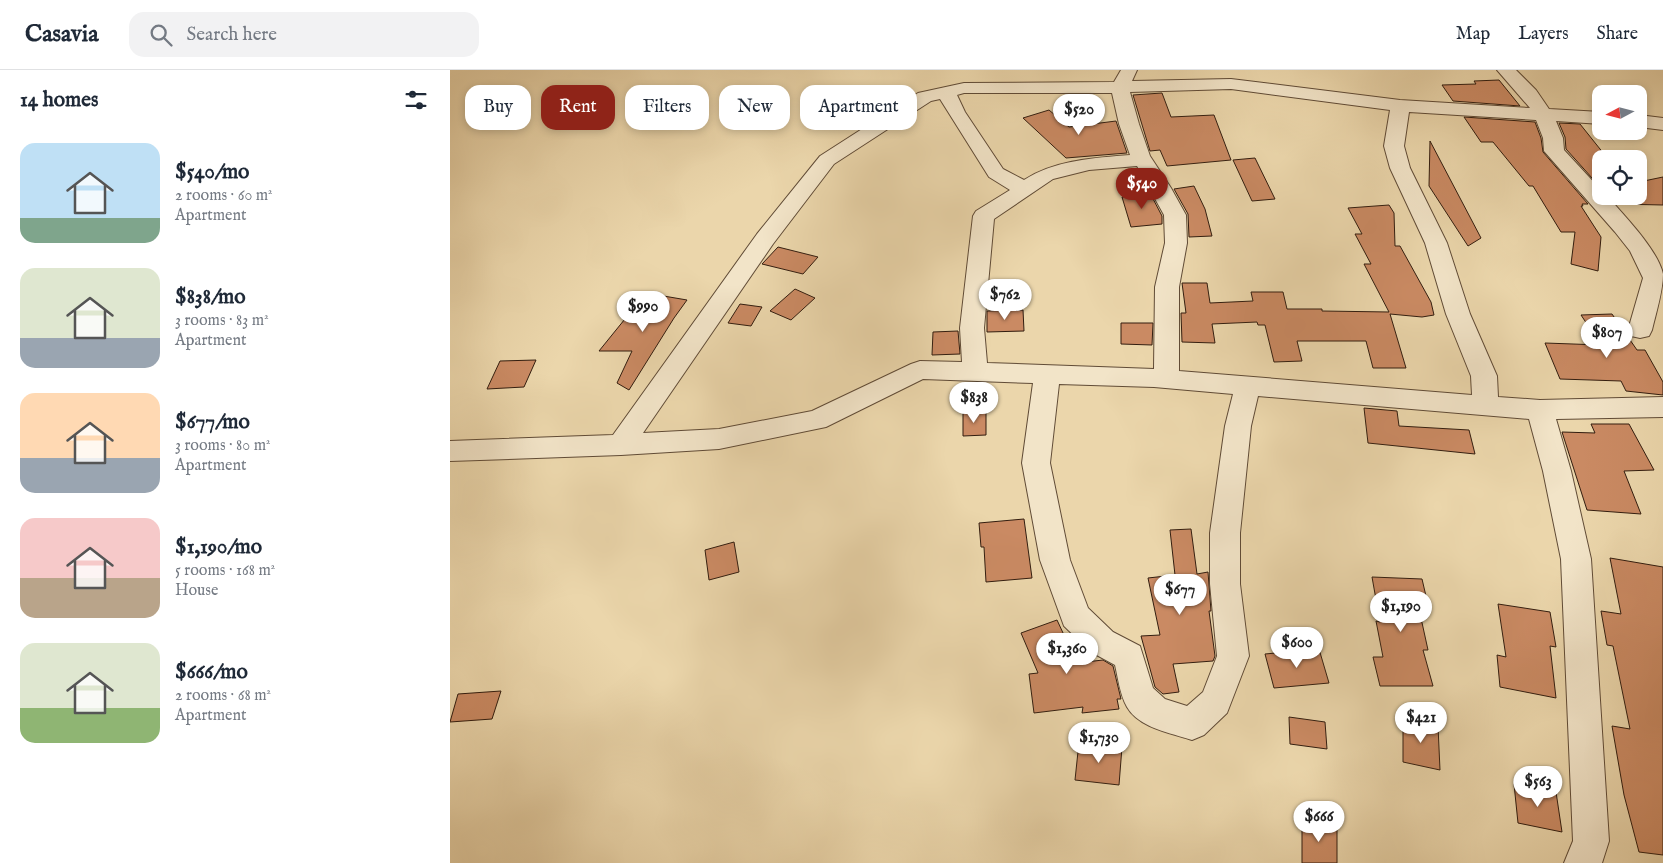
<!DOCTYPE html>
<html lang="en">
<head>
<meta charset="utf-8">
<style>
	:root { --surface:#fff; --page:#f2f2f3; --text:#1f2937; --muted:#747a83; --line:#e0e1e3; --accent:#8f2418 }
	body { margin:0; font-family:"IM FELL English",serif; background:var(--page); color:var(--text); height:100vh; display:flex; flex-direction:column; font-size:19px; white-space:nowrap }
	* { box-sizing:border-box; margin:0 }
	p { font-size:16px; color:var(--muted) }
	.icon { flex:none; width:28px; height:28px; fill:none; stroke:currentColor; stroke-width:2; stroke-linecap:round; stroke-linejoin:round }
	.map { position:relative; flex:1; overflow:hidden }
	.panel { display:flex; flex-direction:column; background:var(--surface); width:450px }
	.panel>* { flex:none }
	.banner { position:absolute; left:15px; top:15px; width:475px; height:45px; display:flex; gap:10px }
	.needle { width:32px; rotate:263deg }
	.tools { position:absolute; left:1142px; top:15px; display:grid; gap:10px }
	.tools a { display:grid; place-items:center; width:55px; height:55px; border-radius:10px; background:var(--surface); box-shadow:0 2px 8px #0003; font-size:25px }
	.price { position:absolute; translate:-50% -42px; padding:0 11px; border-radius:18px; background:#fff; color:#222; font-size:16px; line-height:32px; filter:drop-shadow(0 1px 2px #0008) }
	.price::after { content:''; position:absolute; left:50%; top:30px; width:15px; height:11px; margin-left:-8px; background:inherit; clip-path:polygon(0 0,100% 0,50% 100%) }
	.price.on { background:var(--accent); color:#fff }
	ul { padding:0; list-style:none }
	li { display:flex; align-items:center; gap:15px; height:125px; padding:0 20px }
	li span { display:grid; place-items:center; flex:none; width:140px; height:100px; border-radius:15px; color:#555 }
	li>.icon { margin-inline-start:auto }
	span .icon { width:60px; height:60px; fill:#fffc; stroke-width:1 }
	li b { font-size:21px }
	h2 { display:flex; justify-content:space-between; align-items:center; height:60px; padding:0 20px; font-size:21px }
	.pill { padding:0 18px; border-radius:15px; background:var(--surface); box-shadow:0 2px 8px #0003; font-size:18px; line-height:45px }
	.pill.on { background:var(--accent); color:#fff }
	header { display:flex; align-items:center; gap:30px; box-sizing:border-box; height:70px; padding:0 25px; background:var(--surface); border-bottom:1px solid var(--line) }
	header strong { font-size:24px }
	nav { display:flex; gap:28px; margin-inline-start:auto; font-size:18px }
	.search { width:350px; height:45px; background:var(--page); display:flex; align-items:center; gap:12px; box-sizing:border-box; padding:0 18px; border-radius:15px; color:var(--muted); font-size:19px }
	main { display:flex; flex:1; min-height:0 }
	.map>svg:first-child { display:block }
	.building { fill:#ca8a63; stroke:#321d0f }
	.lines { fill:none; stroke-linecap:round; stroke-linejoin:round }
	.minor-casing { stroke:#604b36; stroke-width:2 }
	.minor { fill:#f2e4c8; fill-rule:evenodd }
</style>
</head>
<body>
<header>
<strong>Casavia</strong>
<div class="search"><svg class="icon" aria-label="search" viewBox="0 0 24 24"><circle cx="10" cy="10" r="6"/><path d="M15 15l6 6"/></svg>Search here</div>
<nav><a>Map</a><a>Layers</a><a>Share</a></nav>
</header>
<main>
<section class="panel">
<h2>14 homes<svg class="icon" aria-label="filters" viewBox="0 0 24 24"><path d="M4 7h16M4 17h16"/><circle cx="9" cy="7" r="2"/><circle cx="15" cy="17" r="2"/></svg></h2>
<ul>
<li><span style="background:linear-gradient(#bfe0f5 75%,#7fa58c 0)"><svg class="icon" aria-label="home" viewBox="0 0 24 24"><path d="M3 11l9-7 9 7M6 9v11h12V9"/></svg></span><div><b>$540/mo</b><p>2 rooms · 60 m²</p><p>Apartment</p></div></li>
<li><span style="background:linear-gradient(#dfe7d0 70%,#9aa5b1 0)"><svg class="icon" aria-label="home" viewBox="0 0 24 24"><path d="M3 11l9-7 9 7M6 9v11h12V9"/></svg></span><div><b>$838/mo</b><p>3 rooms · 83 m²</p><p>Apartment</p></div></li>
<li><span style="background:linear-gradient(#ffd9b3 65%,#9aa5b1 0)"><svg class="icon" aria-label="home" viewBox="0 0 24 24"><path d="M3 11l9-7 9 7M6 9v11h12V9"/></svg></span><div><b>$677/mo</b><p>3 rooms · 80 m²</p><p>Apartment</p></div></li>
<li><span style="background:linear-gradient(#f6c9c9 60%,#b9a48a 0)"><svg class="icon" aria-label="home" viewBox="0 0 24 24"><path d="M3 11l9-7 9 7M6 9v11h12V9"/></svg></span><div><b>$1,190/mo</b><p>5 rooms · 168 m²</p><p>House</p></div></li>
<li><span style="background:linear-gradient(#dfe7d0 65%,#8fb573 0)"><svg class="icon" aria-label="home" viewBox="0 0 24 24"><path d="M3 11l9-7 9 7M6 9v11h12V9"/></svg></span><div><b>$666/mo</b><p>2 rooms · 68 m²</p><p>Apartment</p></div></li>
</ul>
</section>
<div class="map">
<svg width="1213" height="793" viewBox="0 0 1213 793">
	<rect width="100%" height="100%" fill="#ebd6ab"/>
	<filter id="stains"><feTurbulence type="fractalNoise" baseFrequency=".004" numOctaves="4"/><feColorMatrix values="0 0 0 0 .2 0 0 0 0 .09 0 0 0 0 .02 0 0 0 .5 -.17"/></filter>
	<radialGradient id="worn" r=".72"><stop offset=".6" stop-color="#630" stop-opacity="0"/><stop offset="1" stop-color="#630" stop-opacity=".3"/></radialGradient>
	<!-- building -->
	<path class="building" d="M 1049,10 L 1070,36 L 1003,31 L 992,15 L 1026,14 L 1024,11 Z
		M 712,23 L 721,47 L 764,45 L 781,90 L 717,96 L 710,80 L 700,81 L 683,25 Z
		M 599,40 L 619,57 L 666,51 L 677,83 L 616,88 L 573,48 Z
		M 1014,47 L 1085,52 L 1091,68 L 1093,82 L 1138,134 L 1132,134 L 1133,136 L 1131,136 L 1151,167 L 1148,201 L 1121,194 L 1125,162 L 1111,162 L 1083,116 L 1079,116 L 1043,72 L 1031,72 Z
		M 1109,53 L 1130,54 L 1158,89 L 1151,89 L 1151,118 L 1116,79 L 1115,67 Z
		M 980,71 L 1031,168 L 1018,176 L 979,116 Z
		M 805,88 L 825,129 L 802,131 L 783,90 Z
		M 1213,107 L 1213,135 L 1167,134 L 1160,126 L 1189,126 L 1189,112 Z
		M 744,116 L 755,139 L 762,166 L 739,167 L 738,144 L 724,119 Z
		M 700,123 L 712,146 L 712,154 L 681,157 L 672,127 Z
		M 939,135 L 944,143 L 945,176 L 950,176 L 981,232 L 984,245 L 972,247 L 940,244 L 956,298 L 923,298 L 916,271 L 847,271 L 852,291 L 824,292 L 815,255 L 808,255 L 807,252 L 762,254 L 765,273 L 732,272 L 731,243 L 736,243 L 732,213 L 757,213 L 760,233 L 803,231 L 801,222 L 833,222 L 837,239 L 872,239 L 872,241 L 939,242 L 914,194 L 921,194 L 905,164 L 912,164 L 898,138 Z
		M 328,177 L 368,187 L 353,204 L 312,194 Z
		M 345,219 L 365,228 L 341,250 L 320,241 Z
		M 196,223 L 237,230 L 224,248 L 179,320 L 167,313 L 182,281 L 149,281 Z
		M 290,234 L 312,237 L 301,256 L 278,253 Z
		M 573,240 L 574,261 L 537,262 L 537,241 Z
		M 1162,244 L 1187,280 L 1195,280 L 1213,312 L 1213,325 L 1176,321 L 1171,311 L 1110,309 L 1095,273 L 1151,275 L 1131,245 Z
		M 671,253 L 703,253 L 702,275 L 671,274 Z
		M 508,261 L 510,284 L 482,285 L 483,262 Z
		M 86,290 L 74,317 L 37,319 L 50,291 Z
		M 914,338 L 947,341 L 949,356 L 1019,360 L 1025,384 L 918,373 Z
		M 536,342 L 536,365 L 513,366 L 513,343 Z
		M 1141,354 L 1179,354 L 1204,400 L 1174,401 L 1191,444 L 1137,440 L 1112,362 L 1145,363 Z
		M 574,449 L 582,508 L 536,512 L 534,477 L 531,477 L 529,453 Z
		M 741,459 L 747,504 L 758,502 L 761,541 L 759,541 L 765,586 L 763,591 L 723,594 L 729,622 L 713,624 L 705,617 L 691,566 L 710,565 L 698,508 L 725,505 L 720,460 Z
		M 284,472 L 289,502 L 259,510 L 255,480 Z
		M 1160,488 L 1213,497 L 1213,785 L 1189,782 L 1174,725 L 1162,656 L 1180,659 L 1163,576 L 1157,575 L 1151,541 L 1171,544 Z
		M 922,507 L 972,509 L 979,539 L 969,539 L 978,580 L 973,580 L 983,616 L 930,616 L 923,587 L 933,587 L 926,551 L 930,552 Z
		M 1048,534 L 1100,542 L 1106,577 L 1100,576 L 1106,628 L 1050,617 L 1047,585 L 1056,587 Z
		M 607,550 L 627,593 L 653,590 L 663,596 L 671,629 L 667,629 L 669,639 L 632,643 L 633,637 L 584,643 L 579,604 L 588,603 L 571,563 Z
		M 869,579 L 879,613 L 824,618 L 815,584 Z
		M 51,621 L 42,649 L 0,652 L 8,624 Z
		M 839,647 L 875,652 L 877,679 L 840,674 Z
		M 953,649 L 988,656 L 990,700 L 953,692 Z
		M 629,672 L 672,677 L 669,715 L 625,710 Z
		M 1064,714 L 1106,722 L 1112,762 L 1068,753 Z
		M 852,751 L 887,757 L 887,793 L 852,793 Z"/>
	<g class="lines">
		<defs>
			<path id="minor" d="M 671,0 L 687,0 L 682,11 L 781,9 L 950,30 L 1080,38 L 1047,0 L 1066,0 L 1086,20 L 1099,39 L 1151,42 L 1151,54 L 1106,51 L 1113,68 L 1114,80 L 1151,120 L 1151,126 L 1157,126 C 1173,144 1208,180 1213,204 C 1213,221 1206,243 1202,260 L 1199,266 L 1190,268 L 1181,266 L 1178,260 L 1193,208 L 1180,181 L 1165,162 L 1094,81 L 1093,68 L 1086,50 L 959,42 L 954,76 L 960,98 L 997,173 L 1020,244 L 1047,306 L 1048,327 L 1090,330 L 1213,327 L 1213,347 L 1106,349 L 1121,401 L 1141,489 L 1159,771 L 1152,793 L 1114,793 L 1123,771 L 1111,489 L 1093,401 L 1079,349 L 808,326 L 801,356 L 790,463 L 790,514 L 799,586 L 777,643 L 754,665 L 742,670 C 721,663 689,658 677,637 C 670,625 668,608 665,595 L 641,582 L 614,556 L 590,490 L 572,393 L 583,313 L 473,309 L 376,357 L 269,379 L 171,385 L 0,391 L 0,371 L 163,365 L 307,164 L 370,86 L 468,23 L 514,13 L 664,12 ZM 781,19 L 940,40 L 934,76 L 940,98 L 975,173 L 996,244 L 1021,306 L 1022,325 L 729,301 L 729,217 L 737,173 L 736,145 L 721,118 L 700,86 L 689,54 L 680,22 ZM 514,23 L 662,23 L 669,54 L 680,85 C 644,88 605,90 574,110 L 553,99 L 515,42 L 507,25 ZM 490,29 L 539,107 L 560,120 L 526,141 L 523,146 L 510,258 L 512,292 L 470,291 L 461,294 L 362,341 L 269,359 L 193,363 L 323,174 L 384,94 L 481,31 ZM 687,96 L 714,145 L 715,173 L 705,217 L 704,299 L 537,293 L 534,258 L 544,149 L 603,109 L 639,100 ZM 609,314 L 704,317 L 783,324 L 775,356 L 760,463 L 760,514 L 767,586 L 753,622 L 737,636 L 715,629 L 703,618 L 690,576 L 663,562 L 638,538 L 620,490 L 600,393 Z
				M 1189,45 L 1213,48 L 1213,60 L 1189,57 Z"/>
		</defs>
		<!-- minor casing -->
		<use href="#minor" class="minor-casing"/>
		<!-- minor -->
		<use href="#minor" class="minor"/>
	</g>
	<rect width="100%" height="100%" filter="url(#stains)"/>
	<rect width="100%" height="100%" fill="url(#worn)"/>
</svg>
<div class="tools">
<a><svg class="needle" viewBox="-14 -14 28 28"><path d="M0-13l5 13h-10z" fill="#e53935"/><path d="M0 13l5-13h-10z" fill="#747a83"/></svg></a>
<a><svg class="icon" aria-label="locate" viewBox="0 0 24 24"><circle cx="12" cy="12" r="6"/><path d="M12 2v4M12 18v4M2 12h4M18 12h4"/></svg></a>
</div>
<b class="price" style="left:629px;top:66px">$520</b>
<b class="price on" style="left:692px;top:140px">$540</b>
<b class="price" style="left:555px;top:251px">$762</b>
<b class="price" style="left:193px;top:263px">$990</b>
<b class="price" style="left:1157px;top:289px">$807</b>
<b class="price" style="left:524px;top:354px">$838</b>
<b class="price" style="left:730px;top:546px">$677</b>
<b class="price" style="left:951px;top:563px">$1,190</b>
<b class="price" style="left:847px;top:599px">$600</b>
<b class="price" style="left:617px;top:605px">$1,360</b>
<b class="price" style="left:971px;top:674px">$421</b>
<b class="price" style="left:649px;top:694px">$1,730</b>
<b class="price" style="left:1088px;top:738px">$563</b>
<b class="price" style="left:869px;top:773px">$666</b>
<div class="banner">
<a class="pill">Buy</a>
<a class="pill on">Rent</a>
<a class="pill">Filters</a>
<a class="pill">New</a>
<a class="pill">Apartment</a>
</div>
</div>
</main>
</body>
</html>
